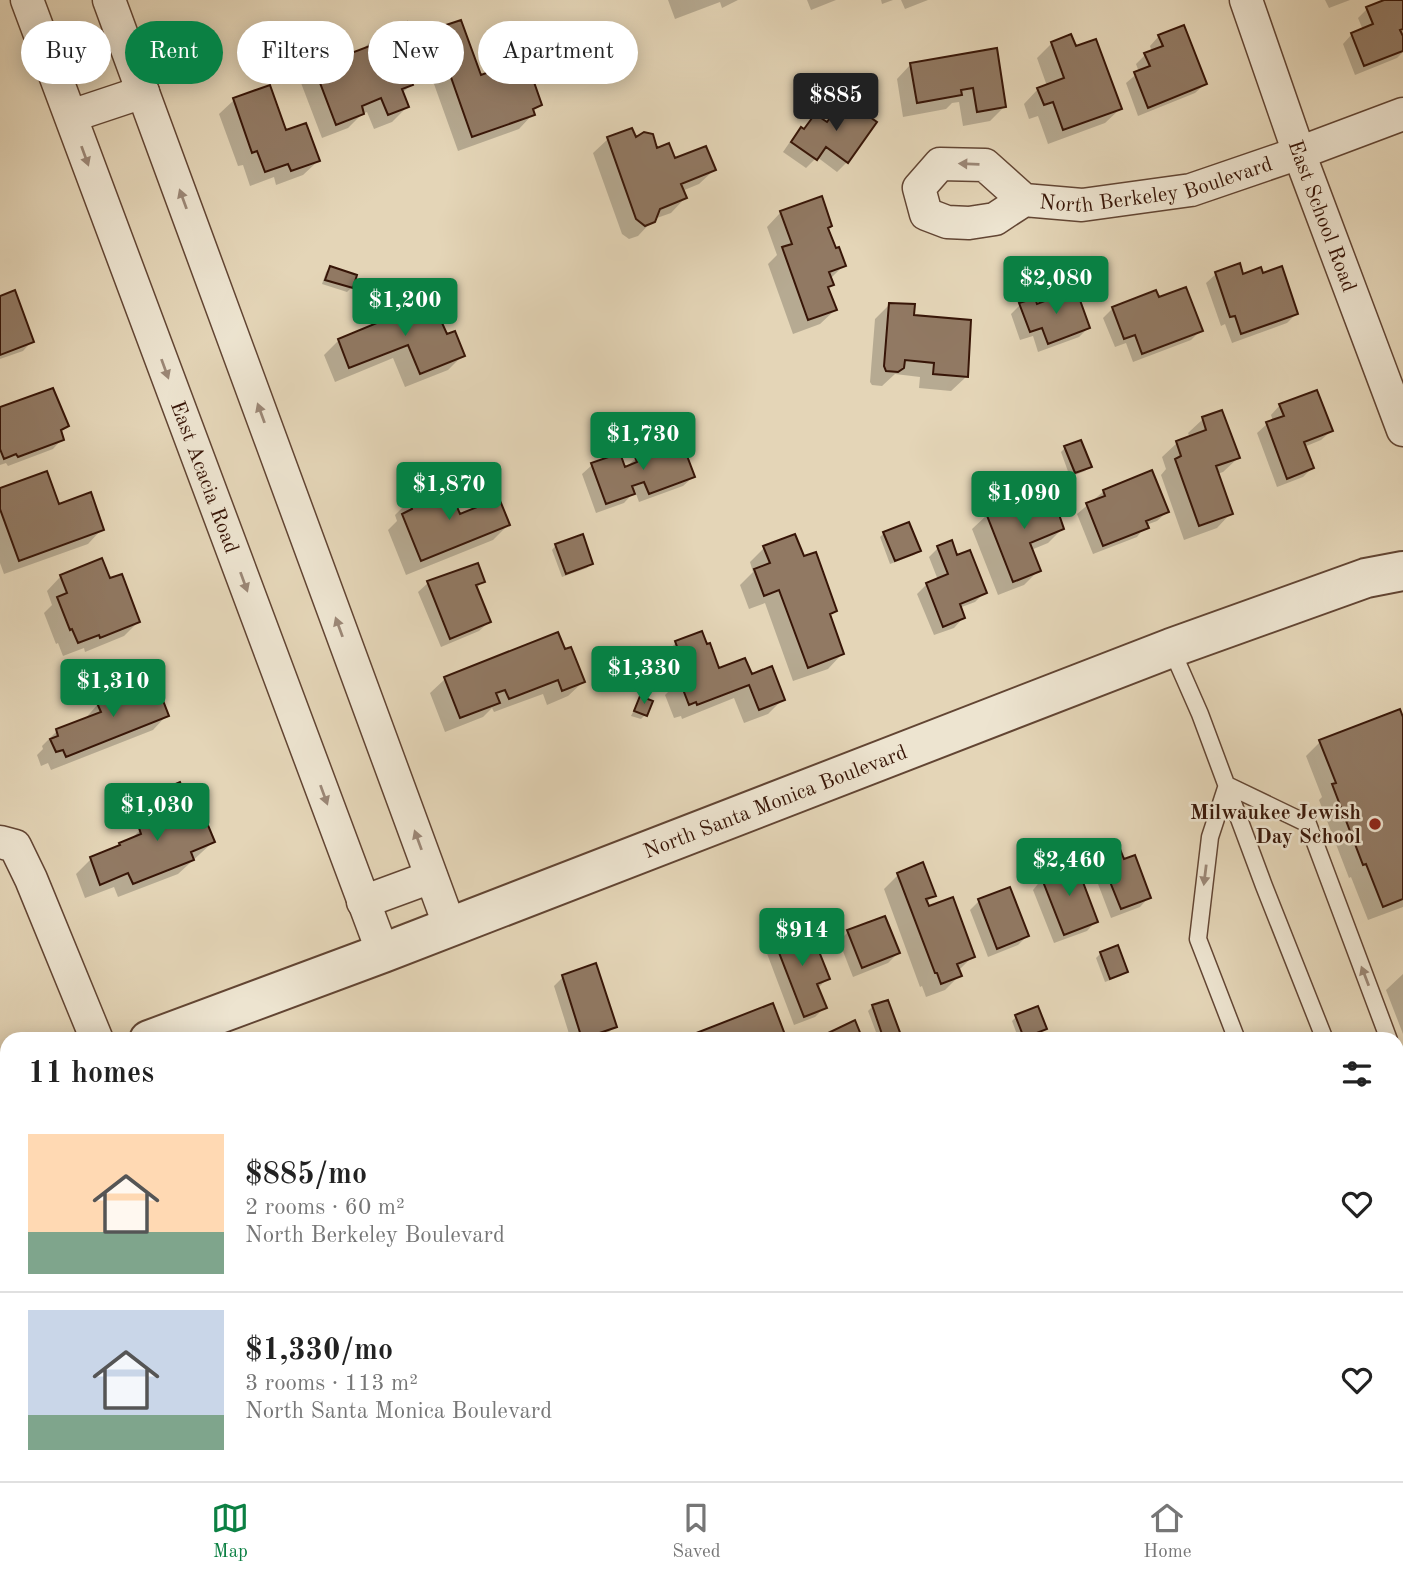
<!DOCTYPE html>
<html lang="en">
<head>
<meta charset="utf-8">
<style>
	:root { --surface:#fff; --page:#f2f2f2; --text:#222; --muted:#767676; --line:#e0e0e0; --accent:#0b8043 }
	body { margin:0; font-family:"Old Standard TT",serif; background:var(--page); color:var(--text); height:100vh; display:flex; flex-direction:column; font-size:26px; white-space:nowrap }
	* { box-sizing:border-box; margin:0 }
	p { font-size:23px; color:var(--muted) }
	.icon { flex:none; width:38px; height:38px; fill:none; stroke:currentColor; stroke-width:2; stroke-linecap:round; stroke-linejoin:round }
	.map { position:relative; flex:1; overflow:hidden }
	.details { position:absolute; left:0px; top:1032px; width:1404px; height:450px; display:flex; flex-direction:column; background:var(--surface); border-radius:21px 21px 0 0; box-shadow:0 4px 18px #0003 }
	.details>* { flex:none }
	.top-card { position:absolute; left:21px; top:21px; width:700px; height:63px; display:flex; gap:14px }
	.price { position:absolute; translate:-50% -60px; padding:0 16px; border-radius:7px; background:var(--accent); color:#fff; font-size:23px; line-height:46px; filter:drop-shadow(0 2px 4px #0008) }
	.price::after { content:''; position:absolute; left:50%; top:42px; width:21px; height:16px; margin-left:-10px; background:inherit; clip-path:polygon(0 0,100% 0,50% 100%) }
	.price.active { background:#222; color:#fff }
	ul { padding:0; list-style:none }
	li { display:flex; align-items:center; gap:21px; height:175px; padding:0 28px }
	li+li { border-top:2px solid var(--line) }
	li span { display:grid; place-items:center; flex:none; width:196px; height:140px; border-radius:0px; color:#555 }
	li>.icon { margin-inline-start:auto }
	span .icon { width:84px; height:84px; fill:#fffc; stroke-width:1 }
	li b { font-size:30px }
	h2 { display:flex; justify-content:space-between; align-items:center; height:84px; padding:0 28px; font-size:30px }
	.pill { padding:0 24px; border-radius:32px; background:var(--surface); box-shadow:0 4px 18px #0003; font-size:24px; line-height:63px }
	.pill.active { background:var(--accent); color:#fff }
	.tab-bar { display:flex; justify-content:space-around; align-items:center; height:98px; border-top:2px solid var(--line); background:var(--surface); font-size:19px; color:var(--muted) }
	.tab-bar a { display:grid; justify-items:center; gap:4px }
	.tab-bar .active { color:var(--accent) }
	.map>svg:first-child { display:block }
	.shadow { fill:#0003 }
	.building { fill:#917963; stroke:#371507; stroke-width:2 }
	.lines { fill:none; stroke-linecap:round; stroke-linejoin:round }
	.service-casing { stroke:#624533; stroke-width:19 }
	.minor-casing { stroke:#624533; stroke-width:35 }
	.tertiary-casing { stroke:#624533; stroke-width:42 }
	.service { stroke:#ede4d0; stroke-width:16 }
	.minor { stroke:#ede4d0; stroke-width:32 }
	.tertiary { stroke:#ede4d0; stroke-width:38 }
	.rail-casing { stroke:#371507; stroke-width:8 }
	.rail { stroke:#ede4d0; stroke-width:5; stroke-dasharray:16; stroke-linecap:butt }
	.oneway { fill:#9b8776 }
	.poi-dot { fill:#8f2418; stroke:#ede4d0; stroke-width:2.5 }
	.labels { text-anchor:middle; stroke-width:5; stroke-linejoin:round; paint-order:stroke }
	.street-label { font-size:21px; fill:#371507; stroke:#ede4d0 }
	.poi-label { font-size:21px; font-weight:bold; fill:#371507; stroke:#ede4d0; text-anchor:end }
</style>
</head>
<body>
<div class="map">
<svg width="1403" height="1481" viewBox="0 0 1403 1481">
	<rect width="100%" height="100%" fill="#e4d5b7"/>
	<filter id="stains"><feTurbulence type="fractalNoise" baseFrequency=".00286" numOctaves="4"/><feColorMatrix values="0 0 0 0 .2 0 0 0 0 .09 0 0 0 0 .02 0 0 0 .5 -.17"/></filter>
	<radialGradient id="worn" r=".72"><stop offset=".6" stop-color="#630" stop-opacity="0"/><stop offset="1" stop-color="#630" stop-opacity=".3"/></radialGradient>
	<!-- shadow -->
	<path class="shadow" d="M 668,0 L 738,0 L 722,8 L 720,2 L 675,19 Z
		M 807,0 L 836,0 L 811,10 Z
		M 881,0 L 893,0 L 882,4 Z
		M 901,0 L 928,0 L 905,9 Z
		M 1325,0 L 1350,0 L 1329,8 Z
		M 1389,0 L 1403,0 L 1403,33 L 1400,34 L 1403,52 L 1397,58 L 1355,75 L 1343,44 L 1352,34 L 1363,30 L 1358,18 L 1367,9 Z
		M 435,31 L 480,78 L 540,105 L 532,112 L 533,114 L 519,129 L 458,151 L 420,45 Z
		M 376,36 L 416,52 L 412,56 L 420,77 L 402,93 L 407,107 L 392,122 L 374,129 L 367,112 L 362,114 L 348,128 L 322,138 L 301,83 L 315,69 L 360,52 Z
		M 1159,36 L 1205,84 L 1195,93 L 1138,116 L 1126,83 L 1139,72 L 1136,64 L 1145,55 L 1152,52 L 1150,46 Z
		M 1052,43 L 1075,48 L 1120,109 L 1105,123 L 1048,144 L 1038,116 L 1029,119 L 1024,104 L 1038,89 L 1047,86 L 1037,58 Z
		M 995,50 L 1005,106 L 990,121 L 963,126 L 959,102 L 952,103 L 946,109 L 903,117 L 897,79 L 911,64 Z
		M 234,100 L 285,132 L 318,161 L 303,175 L 276,185 L 274,177 L 250,186 L 243,165 L 238,166 L 219,114 Z
		M 844,101 L 874,123 L 847,162 L 837,172 L 817,157 L 806,168 L 783,152 L 792,139 L 816,116 L 825,123 Z
		M 608,139 L 635,140 L 674,161 L 714,170 L 699,184 L 682,191 L 685,198 L 671,213 L 654,219 L 638,236 L 629,239 L 622,234 L 593,153 Z
		M 781,212 L 827,229 L 844,265 L 830,279 L 832,285 L 827,289 L 835,310 L 820,324 L 793,334 L 768,264 L 777,255 L 767,227 Z
		M 1239,265 L 1242,276 L 1262,275 L 1296,314 L 1287,323 L 1232,343 L 1225,324 L 1221,326 L 1206,283 L 1216,274 Z
		M 330,268 L 355,276 L 351,288 L 347,292 L 322,284 L 326,272 Z
		M 0,298 L 32,341 L 23,351 L 0,359 Z
		M 1158,300 L 1201,330 L 1191,340 L 1133,362 L 1126,343 L 1115,347 L 1103,318 L 1113,308 Z
		M 890,304 L 912,317 L 966,377 L 951,391 L 919,388 L 920,377 L 895,374 L 882,386 L 872,385 L 870,382 L 875,319 Z
		M 1020,305 L 1036,306 L 1088,328 L 1079,337 L 1038,352 L 1033,336 L 1020,340 L 1011,314 Z
		M 385,307 L 414,315 L 447,336 L 463,355 L 448,370 L 405,387 L 393,358 L 335,382 L 324,355 L 339,340 L 372,327 L 370,321 Z
		M 1280,405 L 1331,431 L 1321,440 L 1304,447 L 1312,468 L 1303,477 L 1277,487 L 1257,433 L 1267,424 L 1273,421 L 1271,415 Z
		M 0,409 L 67,426 L 60,433 L 62,439 L 53,449 L 8,466 L 6,463 L 0,465 Z
		M 1203,419 L 1238,458 L 1223,472 L 1217,474 L 1231,513 L 1217,528 L 1184,540 L 1161,475 L 1166,469 L 1162,457 L 1177,443 L 1190,438 L 1188,433 Z
		M 1065,448 L 1089,467 L 1085,471 L 1070,477 L 1061,452 Z
		M 636,458 L 693,477 L 683,486 L 639,502 L 635,491 L 624,503 L 596,513 L 582,474 L 592,465 L 624,469 Z
		M 0,490 L 58,506 L 102,529 L 88,544 L 4,574 L 0,563 Z
		M 1104,491 L 1167,512 L 1157,521 L 1146,525 L 1137,537 L 1093,554 L 1077,514 Z
		M 410,500 L 459,516 L 508,525 L 493,540 L 406,575 L 388,530 L 397,521 L 395,515 Z
		M 987,515 L 1062,529 L 1048,543 L 1031,550 L 1039,570 L 1024,585 L 998,595 L 972,529 Z
		M 884,533 L 918,551 L 914,555 L 890,564 L 880,537 Z
		M 556,545 L 591,563 L 587,568 L 562,577 L 552,550 Z
		M 764,548 L 803,558 L 835,610 L 829,616 L 842,654 L 828,669 L 793,681 L 765,603 L 749,609 L 740,585 L 753,572 L 750,562 Z
		M 938,548 L 956,558 L 984,593 L 975,602 L 959,608 L 963,618 L 954,628 L 934,635 L 917,594 L 927,584 L 938,580 L 929,557 Z
		M 61,576 L 109,581 L 138,622 L 124,636 L 85,652 L 84,648 L 63,656 L 58,643 L 56,644 L 44,613 L 52,605 L 47,591 Z
		M 483,581 L 476,589 L 489,622 L 479,631 L 441,647 L 418,592 L 428,583 Z
		M 676,643 L 718,670 L 751,676 L 783,699 L 768,714 L 744,723 L 734,698 L 682,719 L 681,716 L 674,718 L 665,695 L 671,689 L 661,657 Z
		M 564,651 L 583,682 L 568,696 L 547,705 L 543,694 L 494,712 L 492,708 L 483,717 L 445,732 L 430,693 L 445,679 Z
		M 640,698 L 645,715 L 641,719 L 631,716 Z
		M 98,704 L 167,715 L 153,730 L 51,770 L 48,763 L 41,766 L 37,755 L 43,749 L 42,746 L 57,731 L 84,720 Z
		M 1403,719 L 1403,907 L 1368,920 L 1351,877 L 1349,878 L 1319,800 L 1322,797 L 1306,756 L 1320,742 Z
		M 160,792 L 197,823 L 213,842 L 178,874 L 118,897 L 114,887 L 85,898 L 76,874 L 91,859 L 115,849 L 130,840 L 140,830 L 152,825 L 145,807 Z
		M 1099,853 L 1149,897 L 1140,907 L 1111,918 L 1090,863 Z
		M 1046,874 L 1096,921 L 1087,931 L 1054,943 L 1033,890 Z
		M 898,875 L 934,895 L 926,903 L 973,956 L 958,971 L 960,975 L 945,990 L 926,997 L 922,986 L 920,987 L 884,889 Z
		M 979,901 L 1027,936 L 1018,945 L 988,957 L 970,910 Z
		M 848,932 L 898,953 L 888,963 L 853,977 L 839,941 Z
		M 772,933 L 802,946 L 828,978 L 817,989 L 825,1007 L 815,1017 L 794,1025 L 763,943 Z
		M 1101,953 L 1126,972 L 1121,976 L 1105,982 L 1096,958 Z
		M 1403,974 L 1403,1034 L 1386,990 Z
		M 563,977 L 615,1026 L 605,1036 L 594,1040 L 571,1040 L 554,986 Z
		M 887,1002 L 897,1040 L 879,1040 L 868,1011 L 872,1007 Z
		M 1016,1017 L 1045,1028 L 1040,1032 L 1019,1040 L 1012,1021 Z
		M 107,1475 L 192,1475 L 194,1481 L 109,1481 Z"/>
	<!-- building -->
	<path class="building" d="M 1384,0 L 1403,0 L 1403,29 L 1400,30 L 1403,36 L 1403,51 L 1364,66 L 1351,33 L 1373,24 L 1366,7 Z
		M 461,20 L 481,75 L 514,63 L 517,69 L 528,65 L 542,105 L 533,109 L 535,115 L 472,137 L 434,29 Z
		M 407,22 L 418,52 L 413,54 L 422,78 L 412,82 L 413,85 L 402,89 L 409,107 L 388,115 L 381,98 L 362,106 L 364,114 L 336,125 L 314,67 L 378,43 L 375,35 Z
		M 1184,25 L 1207,84 L 1148,108 L 1134,72 L 1150,66 L 1144,53 L 1163,46 L 1158,35 Z
		M 1071,34 L 1076,46 L 1096,39 L 1122,109 L 1063,130 L 1053,102 L 1044,105 L 1037,88 L 1064,78 L 1051,42 Z
		M 997,48 L 1006,107 L 977,112 L 973,88 L 961,90 L 962,95 L 917,103 L 910,63 Z
		M 270,85 L 286,130 L 306,123 L 320,161 L 291,171 L 288,164 L 265,172 L 257,151 L 252,153 L 233,98 Z
		M 844,99 L 877,122 L 848,163 L 826,147 L 817,160 L 791,142 L 801,127 L 804,129 L 815,114 L 827,122 Z
		M 632,128 L 636,137 L 644,132 L 653,134 L 657,148 L 669,143 L 675,158 L 706,146 L 716,170 L 681,184 L 687,198 L 660,209 L 655,222 L 645,226 L 636,219 L 607,137 Z
		M 822,196 L 832,226 L 828,228 L 836,248 L 839,247 L 846,266 L 829,272 L 834,285 L 828,287 L 837,310 L 808,320 L 782,247 L 792,244 L 780,211 Z
		M 1240,263 L 1243,274 L 1261,267 L 1263,273 L 1282,266 L 1298,314 L 1241,334 L 1235,316 L 1230,317 L 1215,272 Z
		M 330,266 L 357,275 L 353,288 L 325,280 Z
		M 1186,287 L 1203,331 L 1142,354 L 1135,335 L 1124,339 L 1112,307 L 1156,290 L 1159,297 Z
		M 1076,289 L 1090,328 L 1048,344 L 1042,328 L 1030,332 L 1019,303 L 1035,298 L 1037,304 Z
		M 15,290 L 34,342 L 0,355 L 0,296 Z
		M 408,295 L 415,312 L 434,305 L 447,334 L 455,331 L 465,356 L 420,374 L 408,345 L 349,368 L 338,339 L 389,318 L 384,305 Z
		M 889,303 L 915,304 L 914,315 L 971,320 L 968,377 L 933,374 L 934,363 L 905,360 L 904,368 L 898,372 L 886,371 L 884,366 Z
		M 53,388 L 69,426 L 61,430 L 64,440 L 18,457 L 16,454 L 4,459 L 0,449 L 0,407 Z
		M 1317,390 L 1333,431 L 1304,442 L 1314,468 L 1287,479 L 1266,422 L 1284,416 L 1279,404 Z
		M 1222,410 L 1240,458 L 1216,466 L 1233,514 L 1199,526 L 1175,459 L 1181,456 L 1176,441 L 1206,430 L 1202,417 Z
		M 681,440 L 695,477 L 649,494 L 644,482 L 632,486 L 635,494 L 606,504 L 591,463 L 620,453 L 625,467 L 637,462 L 635,457 Z
		M 1081,440 L 1092,467 L 1075,473 L 1064,446 Z
		M 1152,470 L 1169,512 L 1146,521 L 1149,528 L 1103,546 L 1086,503 L 1105,496 L 1103,490 Z
		M 47,471 L 59,504 L 91,492 L 104,530 L 19,561 L 0,509 L 0,488 Z
		M 447,483 L 460,514 L 499,498 L 510,525 L 421,561 L 402,514 L 412,509 L 409,499 Z
		M 1050,488 L 1064,529 L 1030,543 L 1041,571 L 1013,582 L 986,513 Z
		M 909,522 L 921,551 L 895,561 L 883,532 Z
		M 583,534 L 593,564 L 566,574 L 555,544 Z
		M 795,534 L 804,556 L 816,552 L 837,611 L 830,614 L 844,654 L 808,668 L 779,590 L 764,596 L 754,569 L 770,563 L 763,546 Z
		M 952,540 L 957,555 L 970,550 L 987,593 L 960,604 L 965,618 L 943,627 L 926,583 L 948,574 L 937,546 Z
		M 102,558 L 110,578 L 122,574 L 140,622 L 100,638 L 99,635 L 78,643 L 72,629 L 70,630 L 57,597 L 67,593 L 60,575 Z
		M 478,563 L 485,582 L 476,585 L 491,622 L 450,639 L 427,581 Z
		M 702,631 L 707,644 L 710,643 L 719,668 L 745,658 L 752,674 L 772,666 L 785,700 L 759,710 L 749,685 L 697,705 L 696,702 L 689,705 L 679,679 L 686,676 L 677,655 L 680,655 L 675,641 Z
		M 558,632 L 565,649 L 571,647 L 585,682 L 562,691 L 558,680 L 509,699 L 505,690 L 496,693 L 500,703 L 460,718 L 444,677 Z
		M 155,680 L 169,716 L 66,757 L 63,750 L 56,752 L 50,739 L 58,736 L 56,729 L 101,712 L 97,703 Z
		M 640,696 L 653,701 L 647,716 L 634,711 Z
		M 1400,709 L 1403,717 L 1403,899 L 1383,907 L 1366,864 L 1363,865 L 1332,784 L 1336,783 L 1319,740 Z
		M 180,782 L 192,812 L 194,811 L 198,821 L 205,818 L 215,842 L 191,852 L 194,860 L 133,884 L 128,873 L 100,885 L 90,857 L 120,845 L 119,843 L 141,834 L 139,828 L 169,817 L 159,791 Z
		M 1118,844 L 1124,859 L 1135,855 L 1151,898 L 1121,909 L 1098,852 Z
		M 1075,861 L 1098,922 L 1064,935 L 1042,879 L 1047,877 L 1045,872 Z
		M 923,862 L 936,896 L 926,899 L 929,906 L 953,897 L 975,957 L 957,964 L 962,976 L 941,984 L 937,973 L 935,973 L 897,873 Z
		M 1010,887 L 1029,936 L 997,949 L 978,899 Z
		M 885,916 L 900,953 L 862,968 L 847,930 Z
		M 795,922 L 803,943 L 814,939 L 830,979 L 817,984 L 827,1008 L 804,1017 L 771,932 Z
		M 1118,945 L 1128,972 L 1110,979 L 1100,952 Z
		M 596,963 L 617,1027 L 582,1039 L 562,975 Z
		M 888,1000 L 902,1038 L 896,1040 L 884,1040 L 872,1005 Z
		M 773,1003 L 787,1040 L 681,1040 L 681,1039 Z
		M 1038,1006 L 1047,1029 L 1024,1038 L 1015,1015 Z
		M 855,1020 L 863,1040 L 831,1040 L 828,1033 Z
		M 120,1475 L 194,1475 L 196,1481 L 144,1481 L 143,1478 L 137,1481 L 122,1481 Z"/>
	<g class="lines">
		<defs>
			<path id="service" d="M 1171,648 L 1200,714 L 1264,886 L 1325,1040
				M 1227,785 L 1308,824 L 1389,1040
				M 1227,785 L 1210,837 L 1198,939 L 1237,1040
				M 1396,1059 L 1403,1076
				M 1396,1237 L 1403,1255
				M 1396,1346 L 1403,1350"/>
			<g id="minor">
				<path id="s1" d="M 27,0 L 383,953"/>
				<path d="M 109,0 L 450,927"/>
				<path id="s2" d="M 1246,0 L 1299,153 L 1403,430"/>
				<path d="M 71,116 L 143,92"/>
				<path id="s3" d="M 1024,200 L 985,165 L 940,164 L 919,188 L 926,214 L 947,222 L 969,223 L 995,219 L 1024,200 L 1082,205 L 1191,190 L 1299,153 L 1403,114"/>
				<path d="M 0,842 L 15,846 L 31,879 L 97,1040"/>
				<path d="M 363,902 L 431,877"/>
			</g>
			<g id="tertiary">
				<path id="s4" d="M 149,1040 L 383,953 L 1171,648 L 1366,578 L 1403,571"/>
				<path d="M 0,1098 L 7,1095"/>
			</g>
		</defs>
		<!-- service casing -->
		<use href="#service" class="service-casing"/>
		<!-- minor casing -->
		<use href="#minor" class="minor-casing"/>
		<!-- tertiary casing -->
		<use href="#tertiary" class="tertiary-casing"/>
		<!-- service -->
		<use href="#service" class="service"/>
		<!-- minor -->
		<use href="#minor" class="minor"/>
		<!-- tertiary -->
		<use href="#tertiary" class="tertiary"/>
		<defs>
			<path id="rail" d="M 0,1221 L 7,1222
				M 876,1475 L 890,1481"/>
		</defs>
		<!-- rail casing -->
		<use href="#rail" class="rail-casing"/>
		<!-- rail -->
		<use href="#rail" class="rail"/>
	</g>
	<!-- one-way arrows -->
	<defs><path id="oneway-solid" d="M-6-.8H1V-3.2L6.5 0L1 3.2V.8H-6Z" transform="scale(1.75)"/></defs>
	<g class="oneway">
		<use href="#oneway-solid" transform="translate(85 156) rotate(70)"/>
		<use href="#oneway-solid" transform="translate(969 164) rotate(-178)"/>
		<use href="#oneway-solid" transform="translate(183 199) rotate(-110)"/>
		<use href="#oneway-solid" transform="translate(165 369) rotate(70)"/>
		<use href="#oneway-solid" transform="translate(261 413) rotate(-110)"/>
		<use href="#oneway-solid" transform="translate(244 582) rotate(70)"/>
		<use href="#oneway-solid" transform="translate(339 627) rotate(-110)"/>
		<use href="#oneway-solid" transform="translate(324 795) rotate(70)"/>
		<use href="#oneway-solid" transform="translate(418 840) rotate(-110)"/>
		<use href="#oneway-solid" transform="translate(1205 875) rotate(97)"/>
		<use href="#oneway-solid" transform="translate(1365 976) rotate(-111)"/>
	</g>
	<!-- markers -->
	<circle class="poi-dot" cx="1375" cy="824" r="7"/>
	<g class="labels">
		<!-- street labels -->
		<g class="street-label">
			<text dy="7" stroke="none"><textPath href="#s3" startOffset="396">North Berkeley Boulevard</textPath></text>
			<text dy="7" stroke="none"><textPath href="#s2" startOffset="229">East School Road</textPath></text>
			<text dy="7" stroke="none"><textPath href="#s1" startOffset="509">East Acacia Road</textPath></text>
			<text dy="7" stroke="none"><textPath href="#s4" startOffset="670">North Santa Monica Boulevard</textPath></text>
		</g>
		<!-- poi labels -->
		<g class="poi-label">
			<text x="1361" y="819">Milwaukee Jewish<tspan x="1361" dy="24">Day School</tspan></text>
		</g>
	</g>
	<rect width="100%" height="100%" filter="url(#stains)"/>
	<rect width="100%" height="100%" fill="url(#worn)"/>
</svg>
<b class="price active" style="left:836px;top:133px">$885</b>
<b class="price" style="left:1056px;top:316px">$2,080</b>
<b class="price" style="left:405px;top:338px">$1,200</b>
<b class="price" style="left:643px;top:472px">$1,730</b>
<b class="price" style="left:449px;top:522px">$1,870</b>
<b class="price" style="left:1024px;top:531px">$1,090</b>
<b class="price" style="left:644px;top:706px">$1,330</b>
<b class="price" style="left:113px;top:719px">$1,310</b>
<b class="price" style="left:157px;top:843px">$1,030</b>
<b class="price" style="left:1069px;top:898px">$2,460</b>
<b class="price" style="left:802px;top:968px">$914</b>
<div class="top-card">
<a class="pill">Buy</a>
<a class="pill active">Rent</a>
<a class="pill">Filters</a>
<a class="pill">New</a>
<a class="pill">Apartment</a>
</div>
<section class="details">
<h2>11 homes<svg class="icon" aria-label="filters" viewBox="0 0 24 24"><path d="M4 7h16M4 17h16"/><circle cx="9" cy="7" r="2"/><circle cx="15" cy="17" r="2"/></svg></h2>
<ul>
<li><span style="background:linear-gradient(#ffd9b3 70%,#7fa58c 0)"><svg class="icon" aria-label="home" viewBox="0 0 24 24"><path d="M3 11l9-7 9 7M6 9v11h12V9"/></svg></span><div><b>$885/mo</b><p>2 rooms · 60 m²</p><p>North Berkeley Boulevard</p></div><svg class="icon" aria-label="heart" viewBox="0 0 24 24"><path d="M12 20l-8-8c-3-5 5-10 8-4 3-6 11-1 8 4z"/></svg></li>
<li><span style="background:linear-gradient(#c9d6e8 75%,#7fa58c 0)"><svg class="icon" aria-label="home" viewBox="0 0 24 24"><path d="M3 11l9-7 9 7M6 9v11h12V9"/></svg></span><div><b>$1,330/mo</b><p>3 rooms · 113 m²</p><p>North Santa Monica Boulevard</p></div><svg class="icon" aria-label="heart" viewBox="0 0 24 24"><path d="M12 20l-8-8c-3-5 5-10 8-4 3-6 11-1 8 4z"/></svg></li>
</ul>
</section>
</div>
<nav class="tab-bar">
<a class="active"><svg class="icon" aria-label="map" viewBox="0 0 24 24"><path d="M3 6l6-2 6 2 6-2v14l-6 2-6-2-6 2zM9 4v14M15 6v14"/></svg>Map</a>
<a><svg class="icon" aria-label="saved" viewBox="0 0 24 24"><path d="M7 4h10v16l-5-4-5 4z"/></svg>Saved</a>
<a><svg class="icon" aria-label="home" viewBox="0 0 24 24"><path d="M3 11l9-7 9 7M6 9v11h12V9"/></svg>Home</a>
</nav>
</body>
</html>
